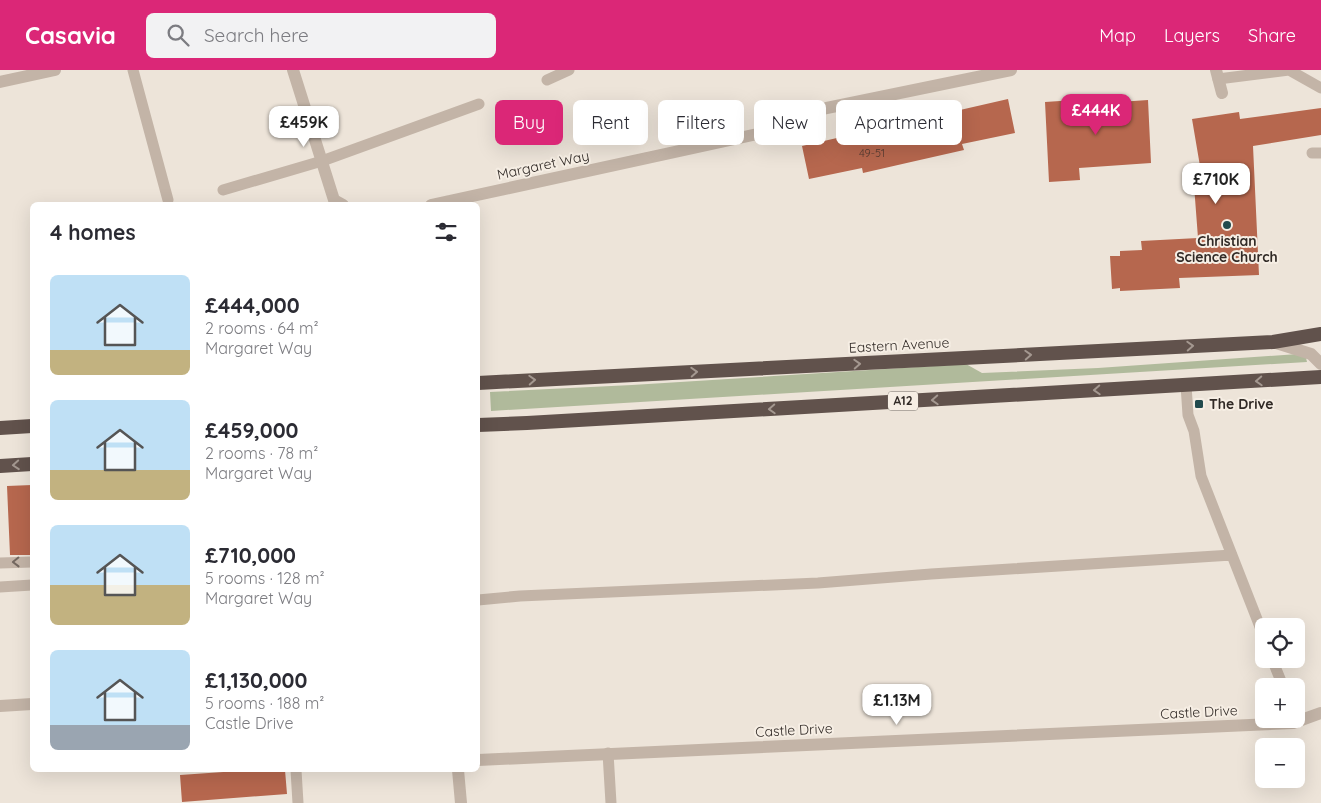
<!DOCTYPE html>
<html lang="en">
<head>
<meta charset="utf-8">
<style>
	:root { --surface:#fff; --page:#f2f2f3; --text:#2b2b33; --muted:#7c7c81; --accent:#db2777 }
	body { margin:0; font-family:Quicksand,sans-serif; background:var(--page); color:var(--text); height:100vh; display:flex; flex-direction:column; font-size:19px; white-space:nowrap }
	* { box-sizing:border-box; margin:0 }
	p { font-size:16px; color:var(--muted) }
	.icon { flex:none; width:28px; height:28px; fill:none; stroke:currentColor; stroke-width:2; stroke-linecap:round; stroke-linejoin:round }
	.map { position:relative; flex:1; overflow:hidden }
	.sheet { position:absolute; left:30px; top:132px; width:450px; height:570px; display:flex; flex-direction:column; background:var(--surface); border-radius:8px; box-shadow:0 5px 20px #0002 }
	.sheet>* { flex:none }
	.hud { position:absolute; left:495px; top:30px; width:475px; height:45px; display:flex; gap:10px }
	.controls { position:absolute; left:1255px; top:548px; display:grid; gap:10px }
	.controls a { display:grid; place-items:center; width:50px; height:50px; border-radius:8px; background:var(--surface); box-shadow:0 5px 20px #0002; font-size:25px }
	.price { position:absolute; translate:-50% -42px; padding:0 11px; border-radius:10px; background:#fff; color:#222; font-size:16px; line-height:32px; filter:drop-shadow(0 1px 2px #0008) }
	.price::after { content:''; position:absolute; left:50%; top:30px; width:15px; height:11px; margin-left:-8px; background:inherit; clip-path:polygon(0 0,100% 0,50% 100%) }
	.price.selected { background:var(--accent); color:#fff }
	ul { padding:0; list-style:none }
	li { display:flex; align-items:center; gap:15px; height:125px; padding:0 20px }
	li span { display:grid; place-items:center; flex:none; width:140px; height:100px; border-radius:8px; color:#555 }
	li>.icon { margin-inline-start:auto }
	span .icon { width:60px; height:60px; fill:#fffc; stroke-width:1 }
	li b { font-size:21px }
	h2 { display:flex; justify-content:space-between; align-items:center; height:60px; padding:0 20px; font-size:21px }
	.tag { padding:0 18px; border-radius:8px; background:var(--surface); box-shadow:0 5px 20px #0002; font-size:18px; line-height:45px }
	.tag.selected { background:var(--accent); color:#fff }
	header { display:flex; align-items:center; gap:30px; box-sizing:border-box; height:70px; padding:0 25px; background:var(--accent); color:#fff }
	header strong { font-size:24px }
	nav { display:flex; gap:28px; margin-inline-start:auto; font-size:18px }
	.search { width:350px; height:45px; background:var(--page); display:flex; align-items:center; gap:12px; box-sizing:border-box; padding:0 18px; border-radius:8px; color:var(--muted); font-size:19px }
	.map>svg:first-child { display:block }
	.green { fill:#b0ba9b }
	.building { fill:#b6674e }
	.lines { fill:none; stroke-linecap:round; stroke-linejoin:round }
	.service { stroke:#c3b4a7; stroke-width:11 }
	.minor { stroke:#c3b4a7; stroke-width:12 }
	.tertiary { stroke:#c3b4a7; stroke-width:12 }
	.trunk { stroke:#61524c; stroke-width:14 }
	.oneway { stroke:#a49890 }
	.oneway2 { stroke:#736860 }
	.poi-dot { fill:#214a4d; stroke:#f6eee4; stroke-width:2 }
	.labels { text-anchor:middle; stroke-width:4; stroke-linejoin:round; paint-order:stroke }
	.number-label { font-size:11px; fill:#523930 }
	.shield { fill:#f6eee4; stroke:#6c655f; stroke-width:1 }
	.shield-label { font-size:12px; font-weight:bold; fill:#312a26 }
	.street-label { font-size:14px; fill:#312a26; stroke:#f6eee4 }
	.poi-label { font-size:14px; font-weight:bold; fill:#312a26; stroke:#f6eee4 }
</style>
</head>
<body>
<header>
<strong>Casavia</strong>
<div class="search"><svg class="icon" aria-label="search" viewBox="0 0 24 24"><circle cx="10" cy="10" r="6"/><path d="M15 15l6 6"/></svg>Search here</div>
<nav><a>Map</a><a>Layers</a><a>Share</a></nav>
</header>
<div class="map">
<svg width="1321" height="733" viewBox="0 0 1321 733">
	<rect width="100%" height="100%" fill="#ede4d9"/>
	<!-- green -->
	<path class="green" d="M 1298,284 L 1306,288 L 1307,292 L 491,341 L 490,322 L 632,315 L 966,294 L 982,303 L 1098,298 Z"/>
	<!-- building -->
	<path class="building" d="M 1008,29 L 1015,63 L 962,74 L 964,80 L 911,92 L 863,103 L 862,98 L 809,109 L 802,76 L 850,65 L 851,70 L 909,58 L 961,46 L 960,40 Z
		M 1075,30 L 1075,35 L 1148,30 L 1151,93 L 1079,98 L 1080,110 L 1049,112 L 1045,32 Z
		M 1321,38 L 1321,65 L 1253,76 L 1259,205 L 1179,208 L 1180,218 L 1120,221 L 1120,218 L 1112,219 L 1110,186 L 1120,186 L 1120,181 L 1142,180 L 1141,171 L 1198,168 L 1193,102 L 1201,102 L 1192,49 L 1239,42 L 1240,49 Z
		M 32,415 L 32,485 L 10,485 L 7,416 Z
		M 252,700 L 285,700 L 287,724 L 182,732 L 180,705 Z"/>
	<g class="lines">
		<!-- service -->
		<path class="service" d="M 133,0 L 168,130
			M 1218,9 L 1289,0 L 1321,18
			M 547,10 L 569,0
			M 1312,83 L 1321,83
			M 223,120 L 322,91 L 479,34
			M 1186,315 L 1188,345 L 1194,361 L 1201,406 L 1264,567
			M 0,493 L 32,492
			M 0,517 L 32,515
			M 478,530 L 520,526 L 818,513 L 931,504 L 1232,485
			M 1272,589 L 1283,616
			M 608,683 L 611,733
			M 296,700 L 298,733"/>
		<!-- minor -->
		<path class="minor" d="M 293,0 L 334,130 L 343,135
			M 1216,0 L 1222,23
			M 431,135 L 762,63 L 817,40 L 1011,0
			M 0,636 L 32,634
			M 478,690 L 1293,653 L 1321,643
			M 458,700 L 461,733"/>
		<!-- tertiary -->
		<path class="tertiary" d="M 0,12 L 55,0
			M 1273,272 L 1311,284 L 1321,294"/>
		<!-- trunk -->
		<path class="trunk" d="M 478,313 L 1273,272 L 1321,264
			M 478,355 L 527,353 L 1321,307
			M 0,358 L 32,356
			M 0,396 L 32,394"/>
	</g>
	<!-- one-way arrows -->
	<defs><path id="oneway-chevron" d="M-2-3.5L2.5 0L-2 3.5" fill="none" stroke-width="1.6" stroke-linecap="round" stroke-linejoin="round" transform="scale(1.25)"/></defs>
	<g class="oneway">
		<use href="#oneway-chevron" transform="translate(1190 276) rotate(-3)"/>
		<use href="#oneway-chevron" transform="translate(1028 285) rotate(-3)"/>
		<use href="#oneway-chevron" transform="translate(857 294) rotate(-3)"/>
		<use href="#oneway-chevron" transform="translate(694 302) rotate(-3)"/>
		<use href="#oneway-chevron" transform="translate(532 310) rotate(-3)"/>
		<use href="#oneway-chevron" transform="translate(1259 311) rotate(177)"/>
		<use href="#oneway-chevron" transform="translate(1097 320) rotate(177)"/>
		<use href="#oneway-chevron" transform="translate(935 330) rotate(177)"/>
		<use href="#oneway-chevron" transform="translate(772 339) rotate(177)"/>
		<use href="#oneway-chevron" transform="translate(16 395) rotate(176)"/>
	</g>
	<use class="oneway2" href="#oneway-chevron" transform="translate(16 492) rotate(179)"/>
	<!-- markers -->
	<g class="poi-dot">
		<circle cx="1227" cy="155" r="5"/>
		<rect x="1194" y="329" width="10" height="10" rx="2.5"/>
	</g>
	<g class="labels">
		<!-- number labels -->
		<g class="number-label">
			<text x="872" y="87">49-51</text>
		</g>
		<!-- shield labels -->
		<rect class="shield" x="888" y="321.5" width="30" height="19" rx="4"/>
		<g class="shield-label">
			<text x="903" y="335">A12</text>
		</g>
		<!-- street labels -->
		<g class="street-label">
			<text transform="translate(543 95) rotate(-12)" y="5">Margaret Way</text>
			<text transform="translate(899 275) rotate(-3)" y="5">Eastern Avenue</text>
			<text transform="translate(1199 642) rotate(-3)" y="5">Castle Drive</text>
			<text transform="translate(794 660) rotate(-3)" y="5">Castle Drive</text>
		</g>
		<!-- poi labels -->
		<g class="poi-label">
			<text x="1227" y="176">Christian<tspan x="1227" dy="16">Science Church</tspan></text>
			<text x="1209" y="339" text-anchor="start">The Drive</text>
		</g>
	</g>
</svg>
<div class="controls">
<a><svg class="icon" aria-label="locate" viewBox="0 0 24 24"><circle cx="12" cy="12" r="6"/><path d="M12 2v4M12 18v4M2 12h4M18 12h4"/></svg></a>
<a>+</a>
<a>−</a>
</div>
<b class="price selected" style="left:1096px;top:66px">£444K</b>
<b class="price" style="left:304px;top:78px">£459K</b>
<b class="price" style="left:1216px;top:135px">£710K</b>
<b class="price" style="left:897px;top:656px">£1.13M</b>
<div class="hud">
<a class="tag selected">Buy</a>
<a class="tag">Rent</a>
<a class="tag">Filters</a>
<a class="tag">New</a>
<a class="tag">Apartment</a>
</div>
<section class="sheet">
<h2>4 homes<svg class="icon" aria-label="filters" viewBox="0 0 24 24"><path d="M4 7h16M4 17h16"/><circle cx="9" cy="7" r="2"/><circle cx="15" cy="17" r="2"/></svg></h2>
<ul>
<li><span style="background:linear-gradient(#bfe0f5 75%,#c2b280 0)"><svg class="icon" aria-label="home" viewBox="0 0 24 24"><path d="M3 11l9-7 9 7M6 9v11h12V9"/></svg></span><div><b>£444,000</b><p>2 rooms · 64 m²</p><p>Margaret Way</p></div></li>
<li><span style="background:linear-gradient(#bfe0f5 70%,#c2b280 0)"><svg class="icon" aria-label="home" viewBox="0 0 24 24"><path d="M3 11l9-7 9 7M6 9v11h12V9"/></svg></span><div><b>£459,000</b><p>2 rooms · 78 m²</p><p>Margaret Way</p></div></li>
<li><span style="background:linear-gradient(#bfe0f5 60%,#c2b280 0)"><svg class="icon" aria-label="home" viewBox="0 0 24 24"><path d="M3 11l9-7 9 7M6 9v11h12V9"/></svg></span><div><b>£710,000</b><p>5 rooms · 128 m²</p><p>Margaret Way</p></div></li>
<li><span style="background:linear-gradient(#bfe0f5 75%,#9aa5b1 0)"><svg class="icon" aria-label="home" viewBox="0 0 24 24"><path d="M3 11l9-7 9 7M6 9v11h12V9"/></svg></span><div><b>£1,130,000</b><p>5 rooms · 188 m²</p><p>Castle Drive</p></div></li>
</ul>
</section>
</div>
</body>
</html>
